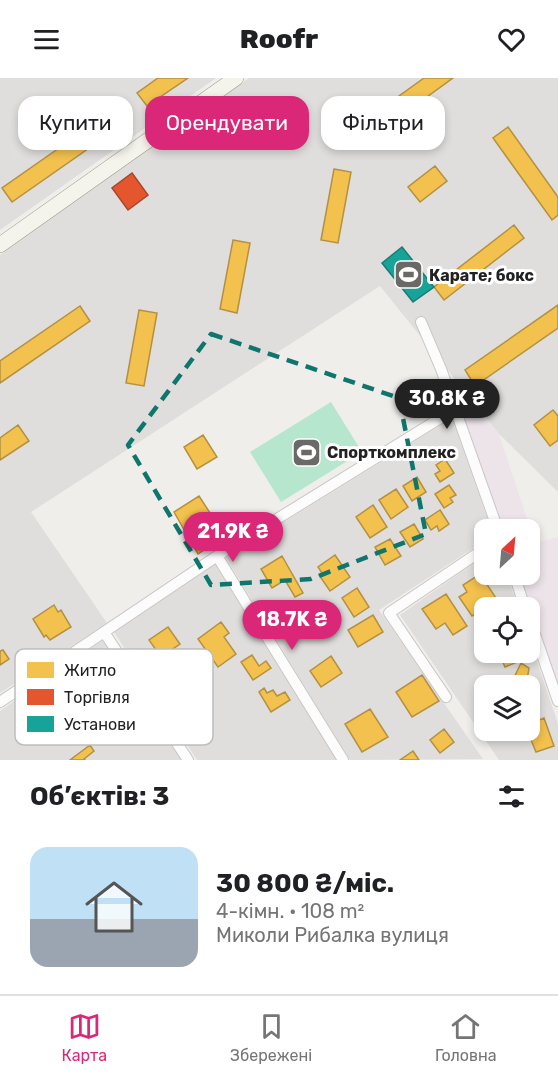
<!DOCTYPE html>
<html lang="uk">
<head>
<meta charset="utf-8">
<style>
	:root { --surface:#fff; --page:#f6f6f6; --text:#202124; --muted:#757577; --line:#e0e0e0; --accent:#db2777 }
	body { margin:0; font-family:Rubik,sans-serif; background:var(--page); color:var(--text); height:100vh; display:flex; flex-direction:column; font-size:22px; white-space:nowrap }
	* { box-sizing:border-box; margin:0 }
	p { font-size:20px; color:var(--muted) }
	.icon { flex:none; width:33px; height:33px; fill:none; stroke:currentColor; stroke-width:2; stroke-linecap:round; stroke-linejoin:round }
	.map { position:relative; height:682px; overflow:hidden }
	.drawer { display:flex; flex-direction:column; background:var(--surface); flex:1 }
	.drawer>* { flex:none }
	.hud { position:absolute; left:18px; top:18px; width:522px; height:54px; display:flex; gap:12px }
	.needle { width:39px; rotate:26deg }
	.buttons { position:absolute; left:474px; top:441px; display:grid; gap:12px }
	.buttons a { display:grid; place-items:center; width:66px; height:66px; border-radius:12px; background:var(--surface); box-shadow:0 3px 9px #0003; font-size:30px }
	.price { position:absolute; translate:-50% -51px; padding:0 14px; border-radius:21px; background:var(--accent); color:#fff; font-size:20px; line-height:39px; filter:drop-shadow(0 2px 3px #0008) }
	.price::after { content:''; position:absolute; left:50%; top:36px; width:18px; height:14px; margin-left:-9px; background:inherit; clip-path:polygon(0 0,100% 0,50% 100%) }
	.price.on { background:#222; color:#fff }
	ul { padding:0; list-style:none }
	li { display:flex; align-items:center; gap:18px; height:150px; padding:0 30px }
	li span { display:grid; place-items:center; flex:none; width:168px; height:120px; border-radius:18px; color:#555 }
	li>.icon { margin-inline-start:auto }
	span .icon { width:72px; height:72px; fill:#fffc; stroke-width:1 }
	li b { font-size:26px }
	h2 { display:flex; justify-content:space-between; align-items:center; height:72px; padding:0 30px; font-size:26px }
	.tag { padding:0 21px; border-radius:18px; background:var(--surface); box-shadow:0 3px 9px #0003; font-size:21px; line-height:54px }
	.tag.on { background:var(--accent); color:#fff }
	header { display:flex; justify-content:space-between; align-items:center; height:78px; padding:0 30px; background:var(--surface); font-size:27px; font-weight:800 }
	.tab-bar { display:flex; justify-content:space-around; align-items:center; height:84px; border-top:2px solid var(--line); background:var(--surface); font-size:16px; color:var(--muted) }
	.tab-bar a { display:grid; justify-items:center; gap:3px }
	.tab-bar .on { color:var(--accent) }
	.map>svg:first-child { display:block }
	.residential { fill:#dfdedc; fill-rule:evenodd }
	.industrial { fill:#ede4ea }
	.pitch { fill:#b7e6ce }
	.parking { fill:#e0dfde }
	.homes { fill:#f2c14e; stroke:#b49141; stroke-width:1.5 }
	.shops { fill:#e4572e; stroke:#aa472a; stroke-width:1.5 }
	.public { fill:#17a398; stroke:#1a7c75; stroke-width:1.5 }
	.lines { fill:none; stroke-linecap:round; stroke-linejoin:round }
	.street-casing { stroke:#c7c6c5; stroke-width:12 }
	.secondary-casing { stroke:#9a9a82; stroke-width:16 }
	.street { stroke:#fdfcfc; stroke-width:10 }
	.secondary { stroke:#f4f4ed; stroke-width:15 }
	.marked { fill:none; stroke:#0f766e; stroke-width:4.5; stroke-dasharray:12 8; stroke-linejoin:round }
	.labels { text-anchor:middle; stroke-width:6; stroke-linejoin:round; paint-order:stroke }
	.poi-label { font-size:16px; font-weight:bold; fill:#222; stroke:#fff; text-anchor:start }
	.key { fill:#fff; stroke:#bdbdbd; stroke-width:1.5 }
	.key-label { font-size:16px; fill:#222 }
</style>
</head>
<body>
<header><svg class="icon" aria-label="menu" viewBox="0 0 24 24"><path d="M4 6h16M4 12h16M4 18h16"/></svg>Roofr<svg class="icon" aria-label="heart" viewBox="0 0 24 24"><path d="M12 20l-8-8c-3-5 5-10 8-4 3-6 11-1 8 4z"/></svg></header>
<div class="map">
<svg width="558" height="682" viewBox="0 0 558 682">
	<rect width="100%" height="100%" fill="#f0eeeb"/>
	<!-- residential -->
	<path class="residential" d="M 0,0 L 216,0 L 0,152 Z
		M 249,0 L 558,0 L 558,414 L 499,356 L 380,208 L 31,434 L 107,545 L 0,615 L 0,177 Z
		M 452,340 L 491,451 L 484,452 L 484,463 L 379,532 L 483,681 L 350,682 L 226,480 Z
		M 484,478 L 484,496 L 507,497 L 518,529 L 484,530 L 484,574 L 530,574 L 530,562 L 558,646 L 558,682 L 499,682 L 400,537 ZM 484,608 L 530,608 L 530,652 L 484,652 Z
		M 215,486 L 337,682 L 197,682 L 114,554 Z
		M 103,562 L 181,682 L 0,682 L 0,633 Z"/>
	<!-- industrial -->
	<path class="industrial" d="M 455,331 L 479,331 L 499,356 L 535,465 L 558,459 L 558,623 L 530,542 L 530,530 L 514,497 L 530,496 L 530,452 L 498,451 Z"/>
	<!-- pitch -->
	<path class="pitch" d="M 331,324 L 362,374 L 281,424 L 250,374 Z"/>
	<!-- parking -->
	<path class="parking" d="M 39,45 L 48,57 L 16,82 L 7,70 Z"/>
	<!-- homes -->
	<path class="homes" d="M 158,0 L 188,0 L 147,28 L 137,15 Z
		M 424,0 L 453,0 L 380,53 L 370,39 Z
		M 112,33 L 122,47 L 12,124 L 2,110 Z
		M 508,49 L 558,119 L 558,137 L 552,142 L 493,60 Z
		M 435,88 L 447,103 L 420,124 L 408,109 Z
		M 334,91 L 351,94 L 338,165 L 321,162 Z
		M 514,147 L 524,160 L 444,222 L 434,209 Z
		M 233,162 L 250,165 L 237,235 L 220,231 Z
		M 558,227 L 558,250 L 475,308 L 465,292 Z
		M 80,228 L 90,243 L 0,305 L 0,283 Z
		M 139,232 L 157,235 L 144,308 L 126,305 Z
		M 424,302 L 438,328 L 418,337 L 405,312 Z
		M 553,332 L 558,338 L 558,362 L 550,368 L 534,347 Z
		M 18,347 L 29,363 L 0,382 L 0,360 Z
		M 203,357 L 217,379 L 197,391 L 184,369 Z
		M 445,381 L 454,395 L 440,404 L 435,396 L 440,393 L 436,387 Z
		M 417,399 L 426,414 L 412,423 L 403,408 Z
		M 449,407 L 456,417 L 450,420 L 453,424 L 444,430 L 435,416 Z
		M 396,411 L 408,429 L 391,441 L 379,422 Z
		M 199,418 L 225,458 L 198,476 L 174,434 Z
		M 373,427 L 387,449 L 370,460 L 356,439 Z
		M 440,432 L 449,446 L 439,453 L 437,448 L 431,452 L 425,442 Z
		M 414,446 L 423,461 L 410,469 L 400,454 Z
		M 390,461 L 401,478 L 385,487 L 375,469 Z
		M 335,477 L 350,499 L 330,513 L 319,497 L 322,495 L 318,489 Z
		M 282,478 L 303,515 L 295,519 L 285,502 L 272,510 L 261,491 Z
		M 480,496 L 502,529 L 484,530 L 484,533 L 483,531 L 472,538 L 459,519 L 467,514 L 463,507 Z
		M 357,510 L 369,529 L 354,539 L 342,520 Z
		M 446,516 L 467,548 L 453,557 L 445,545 L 436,551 L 422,531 Z
		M 54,527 L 58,534 L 61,532 L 71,549 L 50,562 L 46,557 L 44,559 L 33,541 Z
		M 373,537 L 383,554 L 358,569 L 348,552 Z
		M 221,544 L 229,555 L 224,559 L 236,576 L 218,589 L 198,561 Z
		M 168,549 L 180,566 L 161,579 L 149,562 Z
		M 3,572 L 9,581 L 0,587 L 0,573 Z
		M 509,574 L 527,574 L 529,579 L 505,589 L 500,578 Z
		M 252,577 L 259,588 L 266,583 L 271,590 L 253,602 L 241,584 Z
		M 331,578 L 342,595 L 321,609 L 310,593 Z
		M 521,585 L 529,590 L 526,608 L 510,608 Z
		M 422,597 L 439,623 L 412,639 L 396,614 Z
		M 264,610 L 267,615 L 273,612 L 277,618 L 285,614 L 290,622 L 271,634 L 259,614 Z
		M 370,631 L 388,659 L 362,674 L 345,646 Z
		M 544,640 L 554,668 L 536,674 L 527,652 L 530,652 L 530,646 Z
		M 444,651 L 454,664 L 440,675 L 430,662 Z
		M 90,667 L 94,673 L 84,681 L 85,682 L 70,682 Z
		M 413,673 L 419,682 L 400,682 Z"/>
	<!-- shops -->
	<path class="shops" d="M 132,95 L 148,117 L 128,132 L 112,110 Z"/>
	<!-- public -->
	<path class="public" d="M 402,169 L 434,209 L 413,224 L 382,185 Z"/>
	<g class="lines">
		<defs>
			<path id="street" d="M 421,244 L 441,291 L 498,452
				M 217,478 L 343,682
				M 514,496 L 525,530
				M 530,542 L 558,623
				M 104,554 L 188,682
				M 446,619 L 389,535 L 484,471
				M 0,624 L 217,478 L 455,331"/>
			<path id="secondary" d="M 0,167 L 236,0"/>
		</defs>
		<!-- street casing -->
		<use href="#street" class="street-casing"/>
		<!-- secondary casing -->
		<use href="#secondary" class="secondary-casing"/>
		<!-- street -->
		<use href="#street" class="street"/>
		<!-- secondary -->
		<use href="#secondary" class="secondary"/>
	</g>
	<!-- marked area -->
	<path class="marked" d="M 211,256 L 399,320 L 426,456 L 311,501 L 211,507 L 128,367 Z"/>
	<!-- icons -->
	<defs>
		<symbol id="stadium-square" viewBox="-11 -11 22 22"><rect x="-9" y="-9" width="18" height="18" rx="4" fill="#6a6968" stroke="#fff"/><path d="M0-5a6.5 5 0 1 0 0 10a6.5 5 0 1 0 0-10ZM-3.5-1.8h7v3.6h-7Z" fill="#fff"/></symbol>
	</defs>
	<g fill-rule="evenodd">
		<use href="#stadium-square" x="392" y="180" width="33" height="33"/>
		<use href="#stadium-square" x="290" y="358" width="33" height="33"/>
	</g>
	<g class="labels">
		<!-- poi labels -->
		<g class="poi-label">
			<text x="429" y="203">Карате; бокс</text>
			<text x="327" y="380">Спорткомплекс</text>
		</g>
	</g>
	<!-- legend -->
	<rect x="15" y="571" width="198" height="96" rx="9" class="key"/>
	<rect x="27" y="584" width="27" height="16" fill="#f2c14e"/>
	<rect x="27" y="611" width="27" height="16" fill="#e4572e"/>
	<rect x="27" y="638" width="27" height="16" fill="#17a398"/>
	<g class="key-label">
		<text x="64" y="598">Житло</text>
		<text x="64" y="625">Торгівля</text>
		<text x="64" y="652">Установи</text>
	</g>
</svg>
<div class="buttons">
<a><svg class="needle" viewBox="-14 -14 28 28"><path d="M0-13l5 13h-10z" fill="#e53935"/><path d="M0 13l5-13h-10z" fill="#757577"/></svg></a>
<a><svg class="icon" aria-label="locate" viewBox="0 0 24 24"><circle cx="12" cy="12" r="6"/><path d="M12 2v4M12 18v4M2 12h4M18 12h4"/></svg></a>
<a><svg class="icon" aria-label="layers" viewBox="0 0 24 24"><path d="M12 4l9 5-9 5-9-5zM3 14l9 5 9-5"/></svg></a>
</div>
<b class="price on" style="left:447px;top:352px">30.8K ₴</b>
<b class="price" style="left:233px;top:485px">21.9K ₴</b>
<b class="price" style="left:292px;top:573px">18.7K ₴</b>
<div class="hud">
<a class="tag">Купити</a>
<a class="tag on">Орендувати</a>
<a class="tag">Фільтри</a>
</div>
</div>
<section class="drawer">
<h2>Об’єктів: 3<svg class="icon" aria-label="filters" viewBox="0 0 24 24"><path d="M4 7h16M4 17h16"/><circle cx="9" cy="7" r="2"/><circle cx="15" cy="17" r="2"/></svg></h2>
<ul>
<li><span style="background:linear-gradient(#bfe0f5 60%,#9aa5b1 0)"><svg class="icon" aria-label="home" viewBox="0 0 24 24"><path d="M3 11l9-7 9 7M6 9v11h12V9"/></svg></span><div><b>30 800 ₴/міс.</b><p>4-кімн. · 108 m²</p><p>Миколи Рибалка вулиця</p></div></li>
</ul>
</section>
<nav class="tab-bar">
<a class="on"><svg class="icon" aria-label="map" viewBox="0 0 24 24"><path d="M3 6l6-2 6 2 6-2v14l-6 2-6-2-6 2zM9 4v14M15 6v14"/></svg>Карта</a>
<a><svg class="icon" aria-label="saved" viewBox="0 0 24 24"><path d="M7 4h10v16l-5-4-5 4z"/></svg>Збережені</a>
<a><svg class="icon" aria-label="home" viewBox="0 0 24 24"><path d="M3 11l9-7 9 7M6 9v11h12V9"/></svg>Головна</a>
</nav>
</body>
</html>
